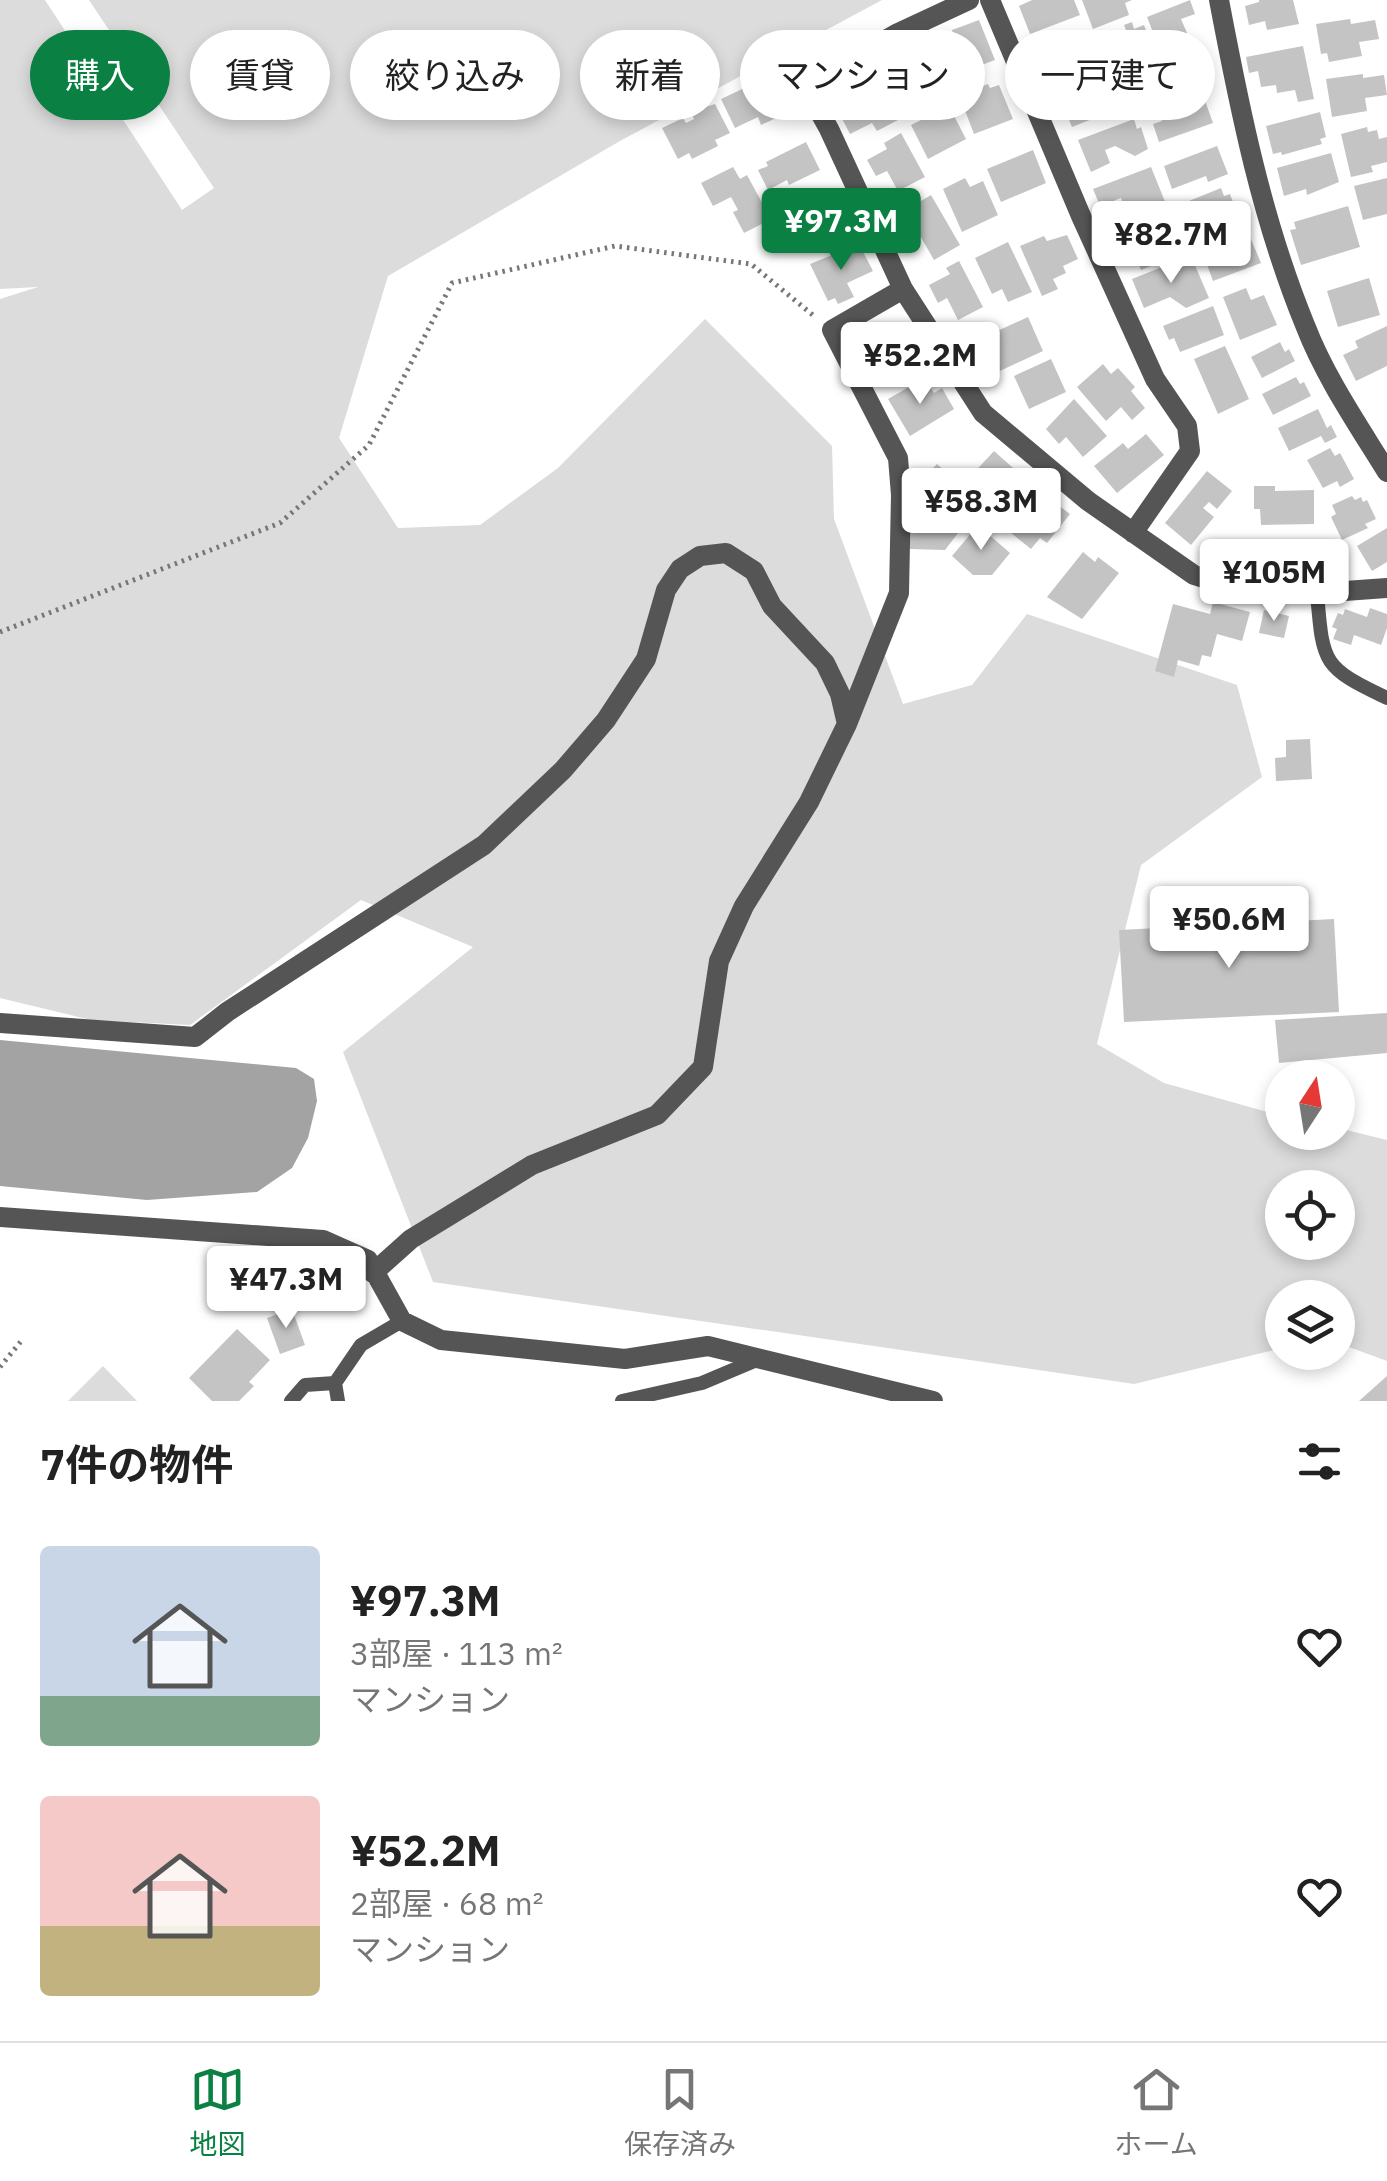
<!DOCTYPE html>
<html lang="ja">
<head>
<meta charset="utf-8">
<style>
	:root { --surface:#fff; --page:#f6f6f6; --text:#222; --muted:#767676; --line:#e0e0e0; --accent:#0b8043 }
	body { margin:0; font-family:"IBM Plex Sans","Noto Sans JP",sans-serif; background:var(--page); color:var(--text); height:100vh; display:flex; flex-direction:column; font-size:38px; white-space:nowrap }
	* { box-sizing:border-box; margin:0 }
	p { font-size:32px; color:var(--muted) }
	.icon { flex:none; width:55px; height:55px; fill:none; stroke:currentColor; stroke-width:2; stroke-linecap:round; stroke-linejoin:round }
	.map { position:relative; height:1401px; overflow:hidden }
	.side { display:flex; flex-direction:column; background:var(--surface); flex:1 }
	.side>* { flex:none }
	.hud { position:absolute; left:30px; top:30px; width:1328px; height:90px; display:flex; gap:20px }
	.needle { width:65px; rotate:12deg }
	.controls { position:absolute; left:1265px; top:1060px; display:grid; gap:20px }
	.controls a { display:grid; place-items:center; width:90px; height:90px; border-radius:50%; background:var(--surface); box-shadow:0 5px 15px #0003; font-size:50px }
	.price { position:absolute; translate:-50% -85px; padding:0 22px; border-radius:10px; background:#fff; color:#222; font-size:32px; line-height:65px; filter:drop-shadow(0 2px 5px #0008) }
	.price::after { content:''; position:absolute; left:50%; top:60px; width:30px; height:22px; margin-left:-15px; background:inherit; clip-path:polygon(0 0,100% 0,50% 100%) }
	.price.current { background:var(--accent); color:#fff }
	ul { padding:0; list-style:none }
	li { display:flex; align-items:center; gap:30px; height:250px; padding:0 40px }
	li span { display:grid; place-items:center; flex:none; width:280px; height:200px; border-radius:10px; color:#555 }
	li>.icon { margin-inline-start:auto }
	span .icon { width:120px; height:120px; fill:#fffc; stroke-width:1 }
	li b { font-size:42px }
	h2 { display:flex; justify-content:space-between; align-items:center; height:120px; padding:0 40px; font-size:42px }
	.pill { padding:0 35px; border-radius:45px; background:var(--surface); box-shadow:0 5px 15px #0003; font-size:35px; line-height:90px }
	.pill.current { background:var(--accent); color:#fff }
	.dock { display:flex; justify-content:space-around; align-items:center; height:140px; border-top:2px solid var(--line); background:var(--surface); font-size:28px; color:var(--muted) }
	.dock a { display:grid; justify-items:center; gap:5px }
	.dock .current { color:var(--accent) }
	.map>svg:first-child { display:block }
	.green { fill:#dcdcdc; fill-rule:evenodd }
	.water { fill:#a3a3a3 }
	.building { fill:#c4c4c4 }
	.lines { fill:none; stroke-linecap:round; stroke-linejoin:round }
	.path { stroke:#777; stroke-width:5; stroke-dasharray:2.5 5; stroke-linecap:butt }
	.service { stroke:#555; stroke-width:14 }
	.minor { stroke:#555; stroke-width:20 }
</style>
</head>
<body>
<div class="map">
<svg width="1387" height="1401" viewBox="0 0 1387 1401">
	<rect width="100%" height="100%" fill="#fff"/>
	<!-- green -->
	<path class="green" d="M 0,0 L 45,0 L 182,210 L 214,188 L 89,0 L 882,0 L 620,141 L 388,276 L 339,438 L 398,528 L 480,525 L 558,468 L 705,319 L 832,446 L 834,519 L 903,704 L 972,685 L 1027,614 L 1237,685 L 1262,777 L 1141,865 L 1097,1044 L 1164,1083 L 1282,1116 L 1282,1132 L 1338,1132 L 1338,1128 L 1387,1140 L 1387,1361 L 1338,1343 L 1338,1298 L 1282,1298 L 1282,1348 L 1134,1384 L 433,1282 L 343,1052 L 473,947 L 361,900 L 190,1025 L 91,1020 L 0,998 L 0,299 L 38,287 L 0,289 ZM 1282,1188 L 1338,1188 L 1338,1242 L 1282,1242 Z
		M 103,1366 L 137,1401 L 68,1401 Z"/>
	<!-- water -->
	<path class="water" d="M 0,1040 L 296,1068 L 314,1079 L 317,1101 L 308,1138 L 292,1168 L 257,1192 L 147,1200 L 0,1186 Z"/>
	<!-- building -->
	<path class="building" d="M 1032,0 L 1074,0 L 1080,15 L 1030,34 L 1019,6 Z
		M 1082,0 L 1132,0 L 1125,3 L 1129,15 L 1093,29 Z
		M 1190,0 L 1195,14 L 1181,19 L 1187,33 L 1158,45 L 1147,17 Z
		M 1259,0 L 1293,0 L 1299,24 L 1267,30 L 1265,21 L 1249,25 L 1245,6 L 1259,2 Z
		M 1350,19 L 1351,24 L 1375,20 L 1379,39 L 1359,42 L 1362,56 L 1329,62 L 1327,53 L 1321,54 L 1316,24 Z
		M 979,20 L 995,60 L 955,75 L 942,40 L 953,35 L 952,30 Z
		M 1132,22 L 1134,29 L 1144,25 L 1154,51 L 1149,54 L 1151,59 L 1130,68 L 1117,34 L 1126,30 L 1124,25 Z
		M 1090,40 L 1103,71 L 1058,91 L 1046,58 Z
		M 927,43 L 944,76 L 906,96 L 889,62 Z
		M 1303,46 L 1314,99 L 1298,102 L 1295,90 L 1277,93 L 1276,85 L 1261,87 L 1258,71 L 1249,73 L 1246,57 Z
		M 1181,59 L 1191,82 L 1166,92 L 1157,68 Z
		M 1363,74 L 1363,78 L 1384,75 L 1387,95 L 1365,98 L 1367,111 L 1332,117 L 1326,79 Z
		M 772,75 L 779,92 L 775,94 L 785,114 L 761,125 L 758,117 L 735,128 L 721,99 Z
		M 1111,79 L 1122,107 L 1072,127 L 1060,99 Z
		M 988,84 L 990,88 L 999,85 L 1013,119 L 974,134 L 959,95 Z
		M 871,86 L 878,98 L 885,95 L 898,120 L 877,131 L 872,123 L 850,134 L 835,105 Z
		M 1203,95 L 1213,123 L 1159,142 L 1153,124 L 1162,121 L 1158,111 Z
		M 715,104 L 730,133 L 715,140 L 718,146 L 692,159 L 689,153 L 678,159 L 662,128 L 683,118 L 686,123 L 694,119 L 691,112 Z
		M 949,106 L 966,139 L 928,159 L 911,125 Z
		M 1320,112 L 1326,137 L 1320,139 L 1322,144 L 1282,155 L 1281,152 L 1273,154 L 1266,126 Z
		M 1134,119 L 1137,129 L 1141,127 L 1148,149 L 1135,156 L 1115,146 L 1105,150 L 1110,163 L 1091,172 L 1078,140 Z
		M 1367,127 L 1368,132 L 1377,130 L 1379,139 L 1387,137 L 1387,162 L 1371,166 L 1373,172 L 1351,177 L 1341,134 Z
		M 901,133 L 925,177 L 898,191 L 887,171 L 876,176 L 867,160 L 887,149 L 884,143 Z
		M 806,142 L 820,170 L 789,185 L 787,180 L 768,190 L 758,170 L 768,166 L 766,162 Z
		M 1217,146 L 1228,174 L 1208,182 L 1206,176 L 1172,189 L 1164,166 Z
		M 1033,150 L 1046,183 L 1001,202 L 987,169 Z
		M 1331,153 L 1339,182 L 1307,195 L 1306,189 L 1284,196 L 1277,168 Z
		M 733,167 L 740,179 L 747,175 L 771,219 L 744,233 L 733,212 L 738,210 L 731,197 L 713,206 L 701,183 Z
		M 1151,167 L 1166,204 L 1129,218 L 1121,198 L 1100,206 L 1093,189 Z
		M 965,178 L 970,187 L 983,181 L 998,215 L 962,232 L 943,189 Z
		M 1387,178 L 1387,214 L 1363,220 L 1354,186 Z
		M 1221,188 L 1224,196 L 1230,194 L 1234,205 L 1229,207 L 1235,223 L 1197,237 L 1184,203 Z
		M 931,195 L 960,245 L 934,260 L 918,232 L 909,237 L 899,219 L 918,208 L 916,204 Z
		M 822,204 L 827,214 L 840,208 L 851,229 L 807,251 L 800,237 L 793,240 L 784,222 Z
		M 1348,206 L 1360,247 L 1301,265 L 1290,230 L 1296,229 L 1294,222 Z
		M 1172,213 L 1187,247 L 1162,257 L 1161,262 L 1141,270 L 1126,232 Z
		M 1067,235 L 1078,259 L 1063,266 L 1066,273 L 1053,279 L 1058,289 L 1042,296 L 1020,246 L 1044,236 L 1047,241 Z
		M 1250,237 L 1261,263 L 1213,281 L 1203,254 Z
		M 1008,242 L 1032,292 L 1008,302 L 1002,289 L 992,294 L 975,258 Z
		M 859,244 L 873,271 L 847,283 L 854,297 L 838,304 L 835,298 L 828,301 L 810,264 Z
		M 959,261 L 983,307 L 958,320 L 947,298 L 938,303 L 929,285 L 950,274 L 946,268 Z
		M 1177,261 L 1180,268 L 1194,263 L 1209,298 L 1186,308 L 1170,297 L 1144,308 L 1132,279 Z
		M 1369,278 L 1380,315 L 1338,327 L 1327,291 Z
		M 1246,288 L 1251,300 L 1264,295 L 1277,325 L 1240,340 L 1223,297 Z
		M 1213,306 L 1224,335 L 1180,352 L 1174,338 L 1169,340 L 1163,326 Z
		M 1028,317 L 1043,351 L 987,377 L 971,343 Z
		M 1387,326 L 1387,366 L 1356,381 L 1343,355 L 1358,348 L 1355,341 Z
		M 894,330 L 914,363 L 883,382 L 864,349 Z
		M 1280,342 L 1285,352 L 1289,349 L 1295,361 L 1262,378 L 1251,357 Z
		M 1225,346 L 1249,399 L 1218,414 L 1194,359 Z
		M 1051,359 L 1066,392 L 1029,409 L 1014,376 Z
		M 1103,364 L 1111,374 L 1118,368 L 1135,387 L 1131,391 L 1145,408 L 1132,420 L 1121,407 L 1106,421 L 1077,387 Z
		M 1296,377 L 1300,384 L 1304,382 L 1311,396 L 1273,415 L 1262,394 Z
		M 916,383 L 921,392 L 930,387 L 934,393 L 942,388 L 954,409 L 910,436 L 888,399 Z
		M 1074,399 L 1107,436 L 1083,457 L 1066,437 L 1059,444 L 1046,429 Z
		M 1318,409 L 1327,428 L 1331,425 L 1337,437 L 1325,443 L 1321,436 L 1289,451 L 1278,428 Z
		M 1146,434 L 1164,455 L 1117,493 L 1094,466 L 1123,443 L 1128,449 Z
		M 1330,448 L 1335,456 L 1340,453 L 1354,479 L 1340,487 L 1337,481 L 1323,488 L 1307,460 Z
		M 994,451 L 1021,475 L 995,503 L 968,479 Z
		M 937,464 L 972,496 L 967,502 L 970,505 L 954,523 L 923,493 L 933,483 L 925,476 Z
		M 1207,471 L 1232,491 L 1217,509 L 1209,502 L 1203,508 L 1214,517 L 1191,545 L 1165,523 Z
		M 1032,485 L 1070,514 L 1047,543 L 1040,538 L 1031,549 L 995,520 L 1022,486 L 1028,490 Z
		M 1254,486 L 1275,486 L 1275,491 L 1314,490 L 1314,524 L 1261,525 L 1260,509 L 1254,509 Z
		M 1352,496 L 1355,500 L 1361,497 L 1363,502 L 1367,500 L 1376,519 L 1365,524 L 1368,528 L 1342,540 L 1331,517 L 1336,514 L 1332,505 Z
		M 909,513 L 937,513 L 936,526 L 943,527 L 945,522 L 958,533 L 945,550 L 910,549 Z
		M 978,525 L 1010,553 L 992,575 L 973,575 L 952,556 Z
		M 1387,528 L 1387,562 L 1372,571 L 1357,546 Z
		M 1083,552 L 1095,562 L 1098,557 L 1119,573 L 1082,619 L 1047,597 Z
		M 1213,602 L 1250,612 L 1242,641 L 1217,634 L 1211,657 L 1202,655 L 1199,666 L 1178,660 L 1174,677 L 1155,671 L 1173,604 L 1210,614 Z
		M 1370,608 L 1387,614 L 1387,628 L 1381,645 L 1354,635 L 1351,645 L 1333,639 L 1337,629 L 1332,627 L 1338,613 L 1343,615 L 1345,609 L 1367,617 Z
		M 1264,610 L 1289,616 L 1284,638 L 1259,633 Z
		M 1310,739 L 1312,779 L 1276,781 L 1275,758 L 1286,757 L 1286,740 Z
		M 1334,919 L 1339,1012 L 1124,1022 L 1119,930 Z
		M 1387,1013 L 1387,1053 L 1279,1063 L 1275,1020 Z
		M 292,1309 L 305,1345 L 280,1354 L 267,1318 Z
		M 237,1329 L 270,1360 L 249,1382 L 254,1386 L 239,1401 L 212,1401 L 189,1378 Z
		M 1387,1376 L 1387,1401 L 1359,1401 Z"/>
	<g class="lines">
		<!-- path -->
		<path class="path" d="M 0,632 L 280,523 L 369,445 L 452,283 L 615,246 L 751,264 L 814,316
			M 0,1367 L 22,1340"/>
		<!-- service -->
		<path class="service" d="M 1317,593 C 1323,664 1322,667 1387,698
			M 291,1401 L 305,1385 L 335,1383
			M 338,1401 L 335,1383 L 361,1345 L 402,1321
			M 622,1401 L 702,1383 L 759,1359"/>
		<!-- minor -->
		<path class="minor" d="M 969,0 L 898,33 L 805,86 L 829,129 L 903,289 L 983,413 L 1088,501 L 1194,575 L 1242,590 L 1317,593 L 1387,588
			M 990,0 L 1081,216 L 1155,379 L 1187,426 L 1190,451 L 1133,533
			M 1219,0 C 1240,111 1262,220 1305,325 C 1325,377 1358,425 1387,472
			M 847,724 L 899,593 L 901,495 L 898,458 L 832,330 L 903,289
			M 0,1023 L 195,1037 L 227,1012 L 484,845 L 563,770 L 606,720 L 646,659 L 666,590 L 680,569 L 700,556 L 726,553 L 754,571 L 772,606 L 825,663 L 840,694 L 847,724 L 809,802 L 744,906 L 719,961 L 703,1067 L 657,1115 L 532,1165 L 411,1239 L 373,1273
			M 0,1217 L 323,1240 L 368,1260 L 402,1321 L 441,1340 L 625,1359 L 708,1346 L 933,1401"/>
	</g>
</svg>
<div class="controls">
<a><svg class="needle" viewBox="-14 -14 28 28"><path d="M0-13l5 13h-10z" fill="#e53935"/><path d="M0 13l5-13h-10z" fill="#767676"/></svg></a>
<a><svg class="icon" aria-label="locate" viewBox="0 0 24 24"><circle cx="12" cy="12" r="6"/><path d="M12 2v4M12 18v4M2 12h4M18 12h4"/></svg></a>
<a><svg class="icon" aria-label="layers" viewBox="0 0 24 24"><path d="M12 4l9 5-9 5-9-5zM3 14l9 5 9-5"/></svg></a>
</div>
<b class="price current" style="left:841px;top:273px">¥97.3M</b>
<b class="price" style="left:1171px;top:286px">¥82.7M</b>
<b class="price" style="left:920px;top:407px">¥52.2M</b>
<b class="price" style="left:981px;top:553px">¥58.3M</b>
<b class="price" style="left:1274px;top:624px">¥105M</b>
<b class="price" style="left:1229px;top:971px">¥50.6M</b>
<b class="price" style="left:286px;top:1331px">¥47.3M</b>
<div class="hud">
<a class="pill current">購入</a>
<a class="pill">賃貸</a>
<a class="pill">絞り込み</a>
<a class="pill">新着</a>
<a class="pill">マンション</a>
<a class="pill">一戸建て</a>
</div>
</div>
<section class="side">
<h2>7件の物件<svg class="icon" aria-label="filters" viewBox="0 0 24 24"><path d="M4 7h16M4 17h16"/><circle cx="9" cy="7" r="2"/><circle cx="15" cy="17" r="2"/></svg></h2>
<ul>
<li><span style="background:linear-gradient(#c9d6e8 75%,#7fa58c 0)"><svg class="icon" aria-label="home" viewBox="0 0 24 24"><path d="M3 11l9-7 9 7M6 9v11h12V9"/></svg></span><div><b>¥97.3M</b><p>3部屋 · 113 m²</p><p>マンション</p></div><svg class="icon" aria-label="heart" viewBox="0 0 24 24"><path d="M12 20l-8-8c-3-5 5-10 8-4 3-6 11-1 8 4z"/></svg></li>
<li><span style="background:linear-gradient(#f6c9c9 65%,#c2b280 0)"><svg class="icon" aria-label="home" viewBox="0 0 24 24"><path d="M3 11l9-7 9 7M6 9v11h12V9"/></svg></span><div><b>¥52.2M</b><p>2部屋 · 68 m²</p><p>マンション</p></div><svg class="icon" aria-label="heart" viewBox="0 0 24 24"><path d="M12 20l-8-8c-3-5 5-10 8-4 3-6 11-1 8 4z"/></svg></li>
</ul>
</section>
<nav class="dock">
<a class="current"><svg class="icon" aria-label="map" viewBox="0 0 24 24"><path d="M3 6l6-2 6 2 6-2v14l-6 2-6-2-6 2zM9 4v14M15 6v14"/></svg>地図</a>
<a><svg class="icon" aria-label="saved" viewBox="0 0 24 24"><path d="M7 4h10v16l-5-4-5 4z"/></svg>保存済み</a>
<a><svg class="icon" aria-label="home" viewBox="0 0 24 24"><path d="M3 11l9-7 9 7M6 9v11h12V9"/></svg>ホーム</a>
</nav>
</body>
</html>
